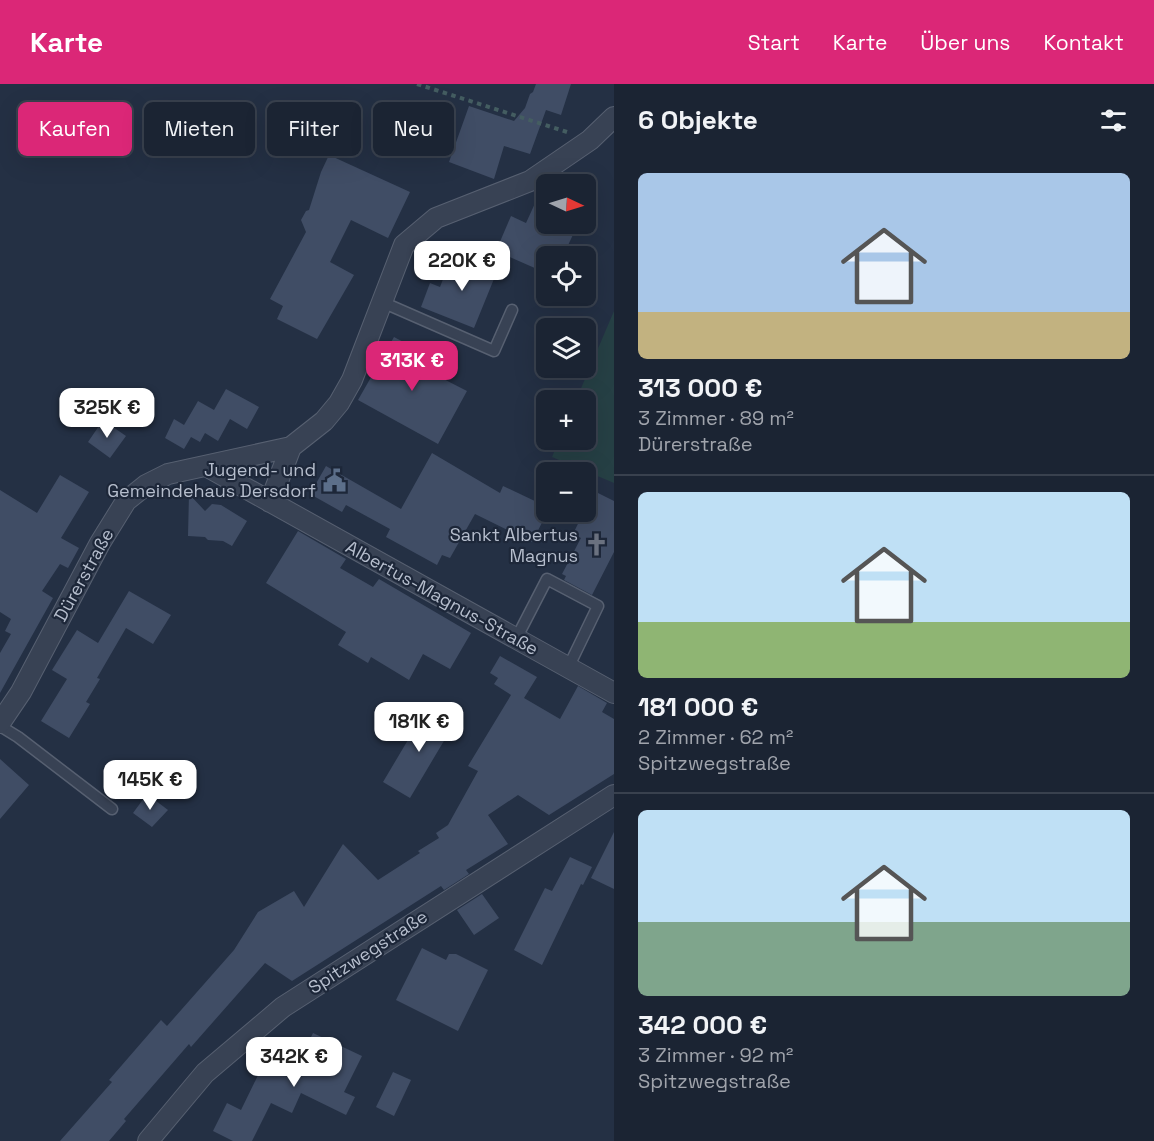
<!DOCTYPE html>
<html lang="de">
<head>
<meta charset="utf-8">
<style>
	:root { --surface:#1b2433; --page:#242c3b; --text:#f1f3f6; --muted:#a0a4ac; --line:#39414e; --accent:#db2777 }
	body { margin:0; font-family:"Space Grotesk",sans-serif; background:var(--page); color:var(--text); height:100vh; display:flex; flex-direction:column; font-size:22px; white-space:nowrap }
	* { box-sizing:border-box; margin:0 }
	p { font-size:20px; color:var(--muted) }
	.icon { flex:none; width:33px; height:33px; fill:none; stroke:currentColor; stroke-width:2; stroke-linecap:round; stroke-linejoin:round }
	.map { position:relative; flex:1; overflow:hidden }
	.panel { display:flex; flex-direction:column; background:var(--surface); width:540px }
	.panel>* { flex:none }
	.top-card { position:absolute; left:18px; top:18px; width:506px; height:54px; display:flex; gap:12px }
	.needle { width:39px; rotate:94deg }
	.controls { position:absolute; left:536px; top:90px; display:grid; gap:12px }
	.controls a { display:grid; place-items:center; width:60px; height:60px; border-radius:9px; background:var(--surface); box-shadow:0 6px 24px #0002,0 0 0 2px var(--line); font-size:30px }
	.price { position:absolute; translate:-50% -51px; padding:0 14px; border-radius:12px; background:#fff; color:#222; font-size:20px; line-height:39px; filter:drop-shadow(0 2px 3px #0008) }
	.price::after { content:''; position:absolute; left:50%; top:36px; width:18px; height:14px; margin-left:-9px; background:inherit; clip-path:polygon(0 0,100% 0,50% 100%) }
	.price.active { background:var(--accent); color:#fff }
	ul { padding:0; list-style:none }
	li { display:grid; align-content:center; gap:12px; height:318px; padding:0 24px }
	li+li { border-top:2px solid var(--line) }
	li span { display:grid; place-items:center; height:186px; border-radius:9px; color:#555 }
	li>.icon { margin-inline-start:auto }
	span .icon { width:108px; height:108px; fill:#fffc; stroke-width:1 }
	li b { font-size:26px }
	h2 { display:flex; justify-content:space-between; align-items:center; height:72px; padding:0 24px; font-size:26px }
	.chip { padding:0 21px; border-radius:9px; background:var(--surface); box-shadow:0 6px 24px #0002,0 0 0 2px var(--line); font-size:21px; line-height:54px }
	.chip.active { background:var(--accent); color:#fff }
	header { display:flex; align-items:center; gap:36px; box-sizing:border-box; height:84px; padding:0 30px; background:var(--accent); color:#fff }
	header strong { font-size:28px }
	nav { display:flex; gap:33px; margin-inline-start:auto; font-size:21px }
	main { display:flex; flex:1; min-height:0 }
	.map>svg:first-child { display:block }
	.green { fill:#264045 }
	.building { fill:#404d65 }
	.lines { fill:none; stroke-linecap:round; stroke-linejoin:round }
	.service-casing { stroke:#576071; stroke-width:13 }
	.minor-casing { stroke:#576071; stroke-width:22 }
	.path { stroke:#445d61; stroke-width:4; stroke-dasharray:4.5 4.5; stroke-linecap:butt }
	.service { stroke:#384254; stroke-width:10 }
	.minor { stroke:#384254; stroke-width:20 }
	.labels { text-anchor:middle; stroke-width:4.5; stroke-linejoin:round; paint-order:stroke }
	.poi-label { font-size:18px; fill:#b6becd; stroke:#1d2739; text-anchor:end }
	.street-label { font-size:18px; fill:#b6becd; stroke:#1d2739 }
</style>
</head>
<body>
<header>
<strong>Karte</strong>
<nav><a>Start</a><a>Karte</a><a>Über uns</a><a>Kontakt</a></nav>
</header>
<main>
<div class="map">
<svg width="614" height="1057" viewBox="0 0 614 1057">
	<rect width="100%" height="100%" fill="#243044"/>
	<!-- green -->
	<path class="green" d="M 614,227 L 614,399 L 552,373 L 559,356 L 585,356 L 585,316 L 576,316 Z"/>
	<!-- building -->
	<path class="building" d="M 536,0 L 571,0 L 561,31 L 546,26 L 530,70 L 504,62 L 494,95 L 449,78 L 469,22 L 514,37 L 525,24 L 530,10 L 533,8 Z
		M 329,71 L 410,108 L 388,154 L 351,136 L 330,178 L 354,191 L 317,255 L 277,235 L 283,222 L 270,215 L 306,148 L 301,136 L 306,127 L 309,126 L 321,88 Z
		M 546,101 L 546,140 L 578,140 L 563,172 L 546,172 L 546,189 L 496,167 L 511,132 L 526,139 L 542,104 Z
		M 463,171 L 498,185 L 474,244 L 421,223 L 430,199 L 440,203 L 447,185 L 456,189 Z
		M 394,253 L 426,270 L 420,283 L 467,307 L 438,360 L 358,316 Z
		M 226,305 L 259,323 L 247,345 L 230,335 L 218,357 L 205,349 L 200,358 L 191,353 L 184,365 L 165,354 L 174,335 L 184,341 L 198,317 L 214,326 Z
		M 103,336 L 126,352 L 110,374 L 88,358 Z
		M 432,369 L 500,409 L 503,402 L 539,419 L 536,423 L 547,429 L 532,458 L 475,430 L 450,474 L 442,471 L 437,481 L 386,453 L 390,445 L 346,421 L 342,428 L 310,410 L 326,382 L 401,425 Z
		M 60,391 L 89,408 L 61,454 L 79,464 L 68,484 L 60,480 L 42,507 L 53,514 L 0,609 L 0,569 L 11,550 L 5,547 L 11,535 L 0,528 L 0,406 L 37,429 Z
		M 594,407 L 614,417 L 614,468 L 592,511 L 564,496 L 566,492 L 562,490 L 581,454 L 573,450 Z
		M 189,410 L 205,427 L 212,420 L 221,421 L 247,437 L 232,462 L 223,457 L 208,456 L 205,453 L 188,452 Z
		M 298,447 L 346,475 L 340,484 L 373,503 L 379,495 L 471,549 L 450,585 L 423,570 L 409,596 L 371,573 L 368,579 L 338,561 L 346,548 L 266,499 Z
		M 129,507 L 171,531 L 153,560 L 126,544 L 97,594 L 100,595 L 86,618 L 90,620 L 69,654 L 41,637 L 67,595 L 52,586 L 77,546 L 98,559 Z
		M 500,572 L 537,593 L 524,614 L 560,635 L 578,602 L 607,619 L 602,628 L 614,635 L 614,690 L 549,731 L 518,711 L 488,731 L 508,760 L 466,786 L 469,790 L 444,806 L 441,802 L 292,897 L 265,879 L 191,963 L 189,960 L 124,1035 L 126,1037 L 109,1057 L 60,1057 L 112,998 L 109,996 L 161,936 L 167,942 L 234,866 L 258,828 L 294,807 L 304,823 L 343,760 L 378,796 L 420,769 L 418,767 L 439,754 L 436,749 L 448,741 L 478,687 L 468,682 L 511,611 L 494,600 L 498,594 L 490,589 Z
		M 427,624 L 454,640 L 410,714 L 383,698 Z
		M 0,675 L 29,701 L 0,735 Z
		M 147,710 L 168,726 L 152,743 L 133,729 Z
		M 614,748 L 614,805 L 591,794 Z
		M 570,773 L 592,783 L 583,801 L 581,800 L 542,881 L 514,866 L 545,804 L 552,807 Z
		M 482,810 L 499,834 L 474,851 L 457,826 Z
		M 422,864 L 446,876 L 449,870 L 456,870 L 488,886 L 458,947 L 396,916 Z
		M 313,949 L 362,972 L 344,1008 L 355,1013 L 346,1031 L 301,1009 L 292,1029 L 271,1019 L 252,1057 L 233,1057 L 213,1047 L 227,1019 L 241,1026 L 263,981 L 291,994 Z
		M 393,988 L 411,996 L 394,1032 L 376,1023 Z"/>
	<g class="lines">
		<defs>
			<path id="service" d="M 382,218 L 494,267 L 512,226
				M 516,555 L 547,495 L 598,522 L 568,584
				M 0,642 L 18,653 L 112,725"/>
			<path id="minor" d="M 206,382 L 614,609
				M 270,418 L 291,363
				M 0,639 L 21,608 L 100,459 L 126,417 L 146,401 L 168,390 L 291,363 L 324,337 L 339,319 L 352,296 L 404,161 L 436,134 L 530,97 L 590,56 L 614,33
				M 148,1057 L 205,989 L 283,923 L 614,711"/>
		</defs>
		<!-- service casing -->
		<use href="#service" class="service-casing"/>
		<!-- minor casing -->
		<use href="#minor" class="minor-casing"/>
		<!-- path -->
		<path class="path" d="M 417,0 L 567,48"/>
		<!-- service -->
		<use href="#service" class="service"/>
		<!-- minor -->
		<use href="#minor" class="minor"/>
	</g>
	<!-- icons -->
	<defs>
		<symbol id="civic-bare" viewBox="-9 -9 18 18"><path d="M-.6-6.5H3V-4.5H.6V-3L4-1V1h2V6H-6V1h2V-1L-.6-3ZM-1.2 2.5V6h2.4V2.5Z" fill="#5c6f8a" stroke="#1d2739" stroke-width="2.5" paint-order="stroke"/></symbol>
		<symbol id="church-bare" viewBox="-9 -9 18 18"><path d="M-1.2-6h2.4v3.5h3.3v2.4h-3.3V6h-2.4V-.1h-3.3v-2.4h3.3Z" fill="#6b7280" stroke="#1d2739" stroke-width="2.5" paint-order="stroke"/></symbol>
	</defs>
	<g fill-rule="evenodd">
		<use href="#civic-bare" x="318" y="380" width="33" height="33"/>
		<use href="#church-bare" x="580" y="444" width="33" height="33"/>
	</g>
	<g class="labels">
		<!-- poi labels -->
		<g class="poi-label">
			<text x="316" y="392">Jugend- und<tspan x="316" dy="21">Gemeindehaus Dersdorf</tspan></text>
			<text x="578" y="457">Sankt Albertus<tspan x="578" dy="21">Magnus</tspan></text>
		</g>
		<!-- street labels -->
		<g class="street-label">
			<text transform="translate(84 491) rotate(-61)" y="6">Dürerstraße</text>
			<text transform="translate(442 514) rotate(29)" y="6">Albertus-Magnus-Straße</text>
			<text transform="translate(368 868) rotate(-33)" y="6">Spitzwegstraße</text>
		</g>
	</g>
</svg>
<div class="controls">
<a><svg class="needle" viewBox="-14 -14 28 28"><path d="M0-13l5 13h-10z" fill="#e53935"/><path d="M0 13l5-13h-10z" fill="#a0a4ac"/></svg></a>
<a><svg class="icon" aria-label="locate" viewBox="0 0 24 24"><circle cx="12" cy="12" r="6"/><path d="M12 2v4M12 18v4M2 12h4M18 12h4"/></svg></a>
<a><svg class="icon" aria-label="layers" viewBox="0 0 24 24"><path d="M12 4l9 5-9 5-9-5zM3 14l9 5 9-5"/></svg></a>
<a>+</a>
<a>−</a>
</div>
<b class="price" style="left:462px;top:208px">220K €</b>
<b class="price active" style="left:412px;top:308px">313K €</b>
<b class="price" style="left:107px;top:355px">325K €</b>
<b class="price" style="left:419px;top:669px">181K €</b>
<b class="price" style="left:150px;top:727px">145K €</b>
<b class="price" style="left:294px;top:1004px">342K €</b>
<div class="top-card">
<a class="chip active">Kaufen</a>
<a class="chip">Mieten</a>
<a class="chip">Filter</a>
<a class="chip">Neu</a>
</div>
</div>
<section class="panel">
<h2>6 Objekte<svg class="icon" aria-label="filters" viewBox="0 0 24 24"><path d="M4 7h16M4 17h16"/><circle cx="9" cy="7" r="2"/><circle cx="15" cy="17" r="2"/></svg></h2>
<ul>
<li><span style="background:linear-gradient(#a9c7e8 75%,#c2b280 0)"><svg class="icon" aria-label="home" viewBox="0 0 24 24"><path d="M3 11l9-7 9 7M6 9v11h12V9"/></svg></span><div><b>313 000 €</b><p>3 Zimmer · 89 m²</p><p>Dürerstraße</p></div></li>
<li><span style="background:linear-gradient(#bfe0f5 70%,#8fb573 0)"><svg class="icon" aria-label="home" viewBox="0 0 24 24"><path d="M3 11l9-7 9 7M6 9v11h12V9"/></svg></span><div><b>181 000 €</b><p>2 Zimmer · 62 m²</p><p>Spitzwegstraße</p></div></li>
<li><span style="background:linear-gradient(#bfe0f5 60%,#7fa58c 0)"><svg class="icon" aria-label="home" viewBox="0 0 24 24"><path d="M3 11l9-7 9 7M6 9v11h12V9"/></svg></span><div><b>342 000 €</b><p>3 Zimmer · 92 m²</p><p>Spitzwegstraße</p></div></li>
</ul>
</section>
</main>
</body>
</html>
